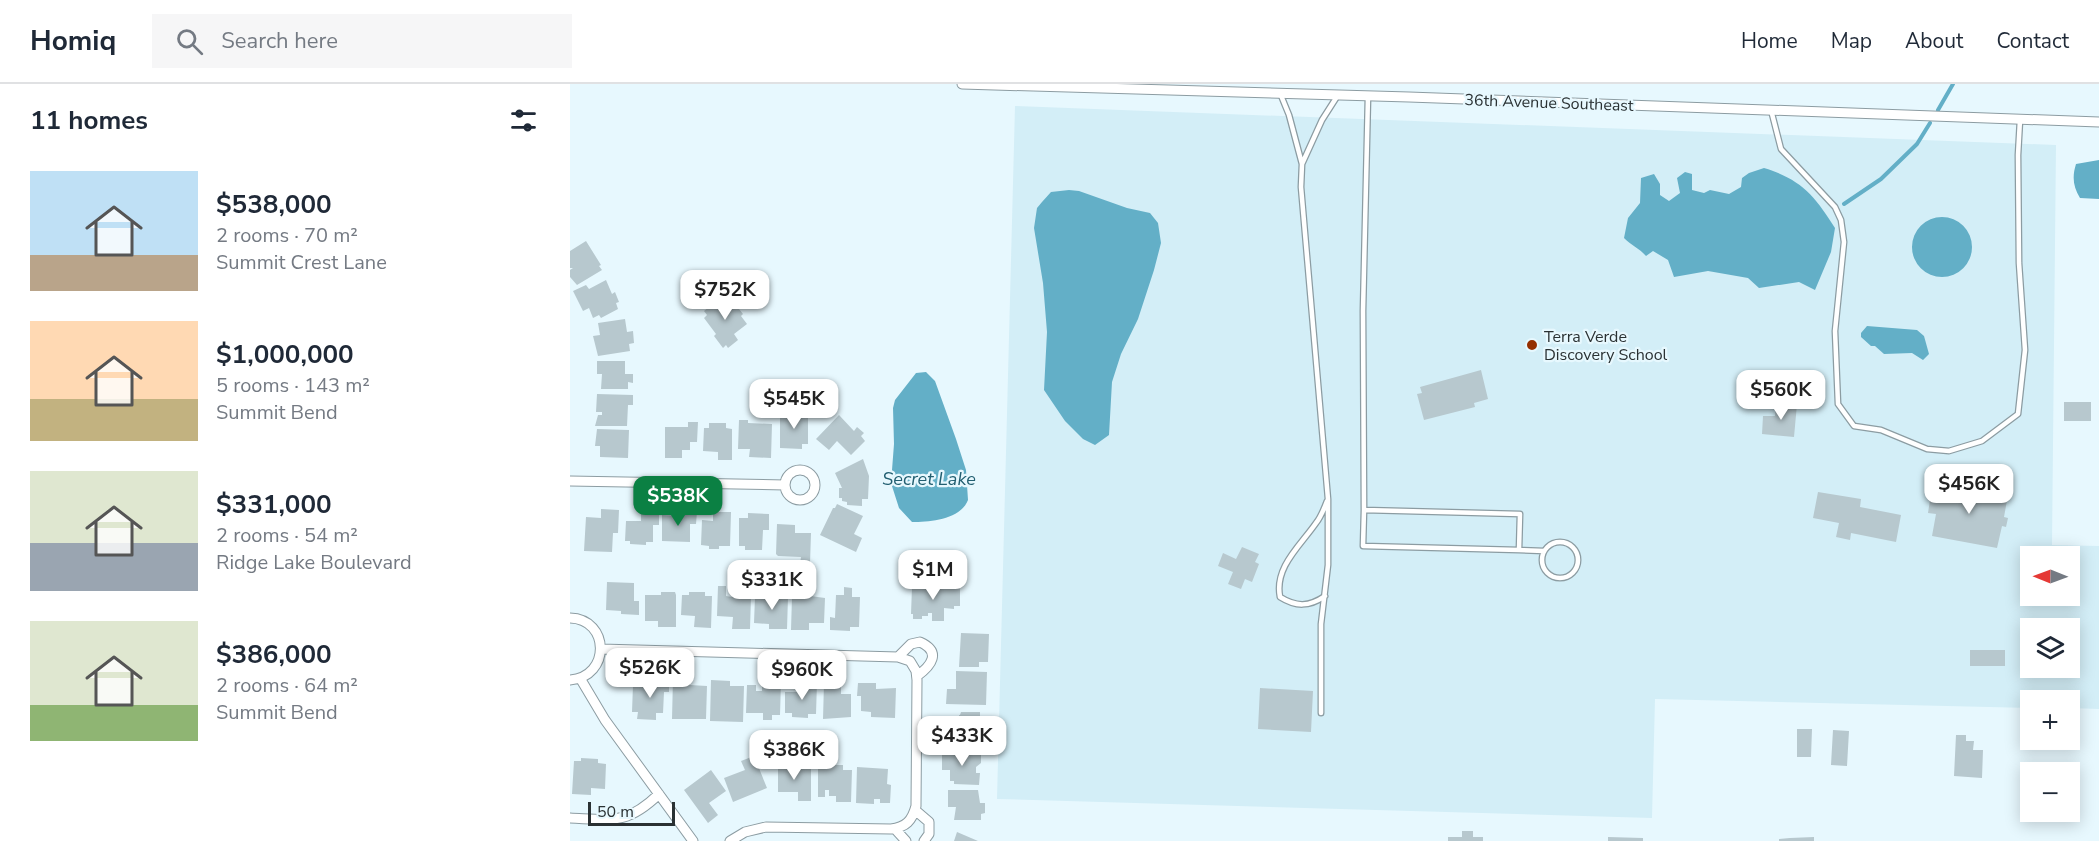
<!DOCTYPE html>
<html lang="en">
<head>
<meta charset="utf-8">
<style>
	:root { --surface:#fff; --page:#f6f6f7; --text:#1f2937; --muted:#747a83; --line:#e0e1e3; --accent:#0b8043 }
	body { margin:0; font-family:"Nunito Sans",sans-serif; background:var(--page); color:var(--text); height:100vh; display:flex; flex-direction:column; font-size:22px; white-space:nowrap }
	* { box-sizing:border-box; margin:0 }
	p { font-size:20px; color:var(--muted) }
	.icon { flex:none; width:33px; height:33px; fill:none; stroke:currentColor; stroke-width:2; stroke-linecap:round; stroke-linejoin:round }
	.map { position:relative; flex:1; overflow:hidden }
	.details { display:flex; flex-direction:column; background:var(--surface); width:570px }
	.details>* { flex:none }
	.needle { width:39px; rotate:271deg }
	.controls { position:absolute; left:1450px; top:462px; display:grid; gap:12px }
	.controls a { display:grid; place-items:center; width:60px; height:60px; border-radius:0px; background:var(--surface); box-shadow:0 3px 15px #0003; font-size:30px }
	.scale { position:absolute; left:18px; bottom:15px; width:87px; box-sizing:border-box; padding-left:6px; border:3px solid #2a3133; border-top:0; font-size:16px; line-height:21px; white-space:nowrap; color:#2a3133; -webkit-text-stroke:4px #e7f8fe; paint-order:stroke }
	.price { position:absolute; translate:-50% -51px; padding:0 14px; border-radius:12px; background:#fff; color:#222; font-size:20px; line-height:39px; filter:drop-shadow(0 2px 3px #0008) }
	.price::after { content:''; position:absolute; left:50%; top:36px; width:18px; height:14px; margin-left:-9px; background:inherit; clip-path:polygon(0 0,100% 0,50% 100%) }
	.price.active { background:var(--accent); color:#fff }
	ul { padding:0; list-style:none }
	li { display:flex; align-items:center; gap:18px; height:150px; padding:0 30px }
	li span { display:grid; place-items:center; flex:none; width:168px; height:120px; border-radius:0px; color:#555 }
	li>.icon { margin-inline-start:auto }
	span .icon { width:72px; height:72px; fill:#fffc; stroke-width:1 }
	li b { font-size:26px }
	h2 { display:flex; justify-content:space-between; align-items:center; height:72px; padding:0 30px; font-size:26px }
	header { display:flex; align-items:center; gap:36px; box-sizing:border-box; height:84px; padding:0 30px; background:var(--surface); border-bottom:2px solid var(--line) }
	header strong { font-size:28px }
	nav { display:flex; gap:33px; margin-inline-start:auto; font-size:21px }
	.search { width:420px; height:54px; background:var(--page); display:flex; align-items:center; gap:15px; box-sizing:border-box; padding:0 21px; border-radius:0px; color:var(--muted); font-size:22px }
	main { display:flex; flex:1; min-height:0 }
	.map>svg:first-child { display:block }
	.built { fill:#d3eef7; fill-rule:evenodd }
	.water { fill:#63afc7 }
	.lines { fill:none; stroke-linecap:round; stroke-linejoin:round }
	.stream { stroke:#63afc7; stroke-width:4 }
	.building { fill:#b7c8ce }
	.service-casing { stroke:#8c9ca2; stroke-width:7 }
	.minor-casing { stroke:#8c9ca2; stroke-width:11 }
	.service { stroke:#fff; stroke-width:4.5 }
	.minor { stroke:#fff; stroke-width:9 }
	.poi-dot { fill:#942f00; stroke:#e7f8fe; stroke-width:2 }
	.labels { text-anchor:middle; stroke-width:4.5; stroke-linejoin:round; paint-order:stroke }
	.street-label { font-size:16px; fill:#2a3133; stroke:#e7f8fe }
	.poi-label { font-size:16px; fill:#2a3133; stroke:#e7f8fe; text-anchor:start }
	.water-label { font-size:18px; font-style:italic; fill:#225f71; stroke:#e7f8fe }
</style>
</head>
<body>
<header>
<strong>Homiq</strong>
<div class="search"><svg class="icon" aria-label="search" viewBox="0 0 24 24"><circle cx="10" cy="10" r="6"/><path d="M15 15l6 6"/></svg>Search here</div>
<nav><a>Home</a><a>Map</a><a>About</a><a>Contact</a></nav>
</header>
<main>
<section class="details">
<h2>11 homes<svg class="icon" aria-label="filters" viewBox="0 0 24 24"><path d="M4 7h16M4 17h16"/><circle cx="9" cy="7" r="2"/><circle cx="15" cy="17" r="2"/></svg></h2>
<ul>
<li><span style="background:linear-gradient(#bfe0f5 70%,#b9a48a 0)"><svg class="icon" aria-label="home" viewBox="0 0 24 24"><path d="M3 11l9-7 9 7M6 9v11h12V9"/></svg></span><div><b>$538,000</b><p>2 rooms · 70 m²</p><p>Summit Crest Lane</p></div></li>
<li><span style="background:linear-gradient(#ffd9b3 65%,#c2b280 0)"><svg class="icon" aria-label="home" viewBox="0 0 24 24"><path d="M3 11l9-7 9 7M6 9v11h12V9"/></svg></span><div><b>$1,000,000</b><p>5 rooms · 143 m²</p><p>Summit Bend</p></div></li>
<li><span style="background:linear-gradient(#dfe7d0 60%,#9aa5b1 0)"><svg class="icon" aria-label="home" viewBox="0 0 24 24"><path d="M3 11l9-7 9 7M6 9v11h12V9"/></svg></span><div><b>$331,000</b><p>2 rooms · 54 m²</p><p>Ridge Lake Boulevard</p></div></li>
<li><span style="background:linear-gradient(#dfe7d0 70%,#8fb573 0)"><svg class="icon" aria-label="home" viewBox="0 0 24 24"><path d="M3 11l9-7 9 7M6 9v11h12V9"/></svg></span><div><b>$386,000</b><p>2 rooms · 64 m²</p><p>Summit Bend</p></div></li>
</ul>
</section>
<div class="map">
<svg width="1529" height="757" viewBox="0 0 1529 757">
	<rect width="100%" height="100%" fill="#e7f8fe"/>
	<!-- built -->
	<path class="built" d="M 445,22 L 1486,61 L 1482,461 L 1529,462 L 1529,625 L 1500,624 L 1500,616 L 1461,616 L 1461,624 L 1085,615 L 1082,734 L 427,715 ZM 1461,472 L 1500,472 L 1500,512 L 1461,512 ZM 1461,544 L 1500,544 L 1500,584 L 1461,584 Z"/>
	<!-- water -->
	<path class="water" d="M 1529,76 L 1529,115 L 1510,114 C 1503,102 1502,93 1506,80 Z
		M 1194,84 C 1231,95 1245,112 1265,144 L 1261,168 L 1245,206 L 1229,198 L 1189,204 L 1178,194 L 1138,187 L 1104,193 L 1098,176 L 1083,167 L 1076,172 C 1069,164 1061,161 1054,154 L 1058,134 L 1070,119 L 1071,94 L 1084,90 L 1090,100 L 1090,111 L 1099,117 L 1110,109 L 1107,94 L 1115,88 L 1122,90 L 1122,106 L 1134,109 L 1140,106 L 1159,110 L 1171,103 L 1172,94 L 1179,89 Z
		M 499,106 L 509,107 L 557,124 L 580,129 L 588,139 L 591,159 L 584,186 L 568,235 L 551,270 L 542,298 L 539,351 L 525,361 L 513,355 L 495,337 L 474,306 L 477,248 L 473,199 L 464,144 L 467,124 L 472,118 L 481,108 Z
		M1342 163a30 30 0 1 1 60 0a30 30 0 1 1-60 0Z
		M 1297,242 L 1347,246 L 1354,252 L 1359,270 L 1353,276 L 1342,269 L 1314,270 L 1305,262 L 1301,262 L 1291,253 L 1291,249 Z
		M 356,288 L 365,297 L 386,355 L 396,386 L 398,416 C 391,435 361,438 342,438 L 329,424 L 321,399 L 324,360 L 323,324 L 325,316 L 346,289 Z"/>
	<g class="lines">
		<!-- stream -->
		<path class="stream" d="M 1368,26 L 1383,0
			M 1274,120 L 1311,95 L 1347,60 L 1360,39"/>
	</g>
	<!-- building -->
	<path class="building" d="M 16,157 L 31,181 L 29,182 L 32,186 L 7,201 L 0,193 L 0,186 L 3,184 L 0,184 L 0,167 Z
		M 36,196 L 42,210 L 45,208 L 49,218 L 46,219 L 48,225 L 31,234 L 29,231 L 23,234 L 19,224 L 13,227 L 3,207 L 16,201 L 19,205 Z
		M 154,211 L 159,217 L 161,215 L 173,230 L 171,232 L 177,240 L 164,250 L 168,256 L 158,264 L 156,261 L 153,264 L 144,252 L 146,250 L 134,234 L 137,231 L 134,227 Z
		M 55,235 L 57,248 L 63,247 L 64,259 L 59,260 L 60,267 L 28,272 L 23,252 L 30,251 L 28,239 Z
		M 27,277 L 55,277 L 55,290 L 63,290 L 63,299 L 58,298 L 58,305 L 31,305 L 32,290 L 27,290 Z
		M 911,286 L 918,315 L 904,319 L 905,323 L 854,336 L 847,310 L 852,309 L 850,303 Z
		M 27,310 L 63,311 L 63,321 L 58,321 L 57,342 L 25,342 L 28,331 L 32,331 L 32,328 L 26,328 Z
		M 1494,318 L 1521,318 L 1521,337 L 1494,337 Z
		M 1206,319 L 1227,320 L 1224,353 L 1192,350 L 1193,332 L 1205,332 Z
		M 210,329 L 238,329 L 238,360 L 232,360 L 232,365 L 210,364 Z
		M 269,331 L 284,347 L 287,343 L 294,349 L 291,352 L 295,357 L 281,371 L 267,357 L 259,366 L 246,355 Z
		M 169,336 L 178,336 L 178,339 L 202,340 L 201,374 L 179,373 L 180,365 L 168,365 Z
		M 118,338 L 128,338 L 127,358 L 120,358 L 120,366 L 112,366 L 112,374 L 95,374 L 95,343 L 118,343 Z
		M 139,339 L 156,339 L 156,344 L 162,345 L 162,376 L 148,376 L 148,368 L 133,367 L 134,344 L 139,344 Z
		M 27,345 L 59,346 L 58,374 L 30,373 L 30,362 L 25,362 Z
		M 293,375 L 299,392 L 298,415 L 292,415 L 292,422 L 277,421 L 277,418 L 272,417 L 272,414 L 269,414 L 269,404 L 272,404 L 265,389 Z
		M 1373,399 L 1438,411 L 1434,433 L 1438,434 L 1436,443 L 1432,442 L 1427,464 L 1362,452 L 1366,430 L 1358,429 L 1360,416 L 1370,418 Z
		M 1248,408 L 1291,415 L 1290,423 L 1331,431 L 1326,458 L 1281,449 L 1280,456 L 1266,453 L 1269,439 L 1243,434 Z
		M 267,420 L 293,432 L 284,450 L 292,454 L 286,468 L 250,451 L 263,424 L 265,424 Z
		M 31,425 L 49,426 L 48,449 L 43,449 L 42,468 L 14,467 L 16,433 L 31,434 Z
		M 71,426 L 89,427 L 89,441 L 83,441 L 83,458 L 76,458 L 76,461 L 60,460 L 60,457 L 55,457 L 56,437 L 71,437 Z
		M 109,427 L 127,428 L 126,440 L 120,440 L 120,458 L 92,457 L 92,431 L 109,432 Z
		M 143,428 L 161,428 L 160,462 L 149,462 L 149,465 L 139,465 L 139,462 L 131,461 L 132,436 L 143,437 Z
		M 178,429 L 199,430 L 199,446 L 193,446 L 192,466 L 175,466 L 175,462 L 169,462 L 169,434 L 178,434 Z
		M 207,440 L 225,441 L 225,449 L 241,449 L 240,480 L 230,480 L 231,473 L 208,472 L 206,470 Z
		M 672,463 L 689,470 L 685,478 L 689,480 L 682,498 L 675,495 L 671,505 L 658,500 L 663,488 L 648,482 L 653,469 L 666,475 Z
		M 37,498 L 64,499 L 64,517 L 69,517 L 69,531 L 51,530 L 51,527 L 36,526 Z
		M 345,500 L 355,500 L 355,503 L 390,504 L 390,522 L 384,522 L 384,525 L 374,524 L 374,537 L 362,537 L 362,529 L 358,529 L 358,532 L 352,532 L 352,535 L 343,535 L 343,530 L 341,530 L 342,503 L 345,503 Z
		M 148,502 L 156,502 L 156,512 L 162,513 L 172,503 L 181,512 L 180,545 L 162,545 L 163,533 L 147,532 Z
		M 274,503 L 282,504 L 282,513 L 290,513 L 289,543 L 280,543 L 280,547 L 260,546 L 260,533 L 265,534 L 266,511 L 274,511 Z
		M 202,506 L 210,506 L 210,512 L 218,513 L 217,545 L 199,545 L 199,540 L 184,539 L 185,513 L 202,513 Z
		M 91,508 L 105,508 L 106,511 L 106,543 L 88,543 L 88,537 L 75,537 L 75,511 L 91,511 Z
		M 119,508 L 135,508 L 135,512 L 142,512 L 141,544 L 124,543 L 125,532 L 111,531 L 112,511 L 119,511 Z
		M 233,511 L 255,514 L 254,539 L 239,539 L 239,546 L 221,546 L 222,513 Z
		M 391,549 L 419,550 L 418,578 L 409,578 L 409,583 L 389,583 Z
		M 1400,566 L 1435,566 L 1435,582 L 1400,582 Z
		M 386,587 L 417,588 L 416,621 L 376,620 L 377,605 L 386,605 Z
		M 81,594 L 99,594 L 99,608 L 94,608 L 93,629 L 86,629 L 86,636 L 67,635 L 68,628 L 62,628 L 63,601 L 81,601 Z
		M 103,594 L 120,594 L 120,601 L 137,602 L 136,635 L 102,635 Z
		M 141,596 L 160,597 L 160,602 L 174,602 L 173,638 L 140,637 Z
		M 192,597 L 211,597 L 210,631 L 202,631 L 202,636 L 193,636 L 193,629 L 176,629 L 177,601 L 186,601 L 186,607 L 192,607 Z
		M 229,598 L 247,598 L 246,630 L 238,630 L 238,634 L 222,633 L 222,629 L 215,629 L 215,608 L 229,608 Z
		M 254,599 L 271,599 L 271,610 L 281,610 L 281,633 L 253,635 Z
		M 288,599 L 306,599 L 306,605 L 326,604 L 325,634 L 301,633 L 301,628 L 291,627 L 291,612 L 287,612 Z
		M 690,604 L 743,607 L 741,648 L 688,645 Z
		M 391,628 L 410,628 L 410,636 L 416,636 L 416,647 L 412,647 L 412,651 L 417,651 L 417,662 L 373,661 L 373,648 L 388,648 L 389,631 L 390,631 Z
		M 1227,645 L 1242,645 L 1241,673 L 1227,673 Z
		M 1263,646 L 1279,647 L 1277,682 L 1261,681 Z
		M 1386,651 L 1396,651 L 1396,657 L 1404,657 L 1403,666 L 1413,666 L 1412,694 L 1384,692 Z
		M 372,668 L 407,668 L 411,671 L 411,679 L 406,683 L 406,689 L 410,689 L 409,701 L 384,700 L 384,697 L 380,697 L 380,686 L 372,686 Z
		M 184,672 L 197,704 L 163,718 L 154,694 L 175,686 L 171,677 Z
		M 11,674 L 28,675 L 28,679 L 36,680 L 35,705 L 21,704 L 21,711 L 2,710 L 4,677 L 11,677 Z
		M 208,674 L 218,674 L 218,685 L 241,685 L 241,717 L 228,717 L 228,708 L 208,708 Z
		M 256,681 L 273,681 L 273,686 L 282,686 L 281,718 L 266,718 L 266,712 L 259,712 L 259,706 L 255,706 L 255,713 L 248,713 L 248,685 L 256,685 Z
		M 287,683 L 318,685 L 317,700 L 321,701 L 320,719 L 310,719 L 310,715 L 304,715 L 304,720 L 286,719 Z
		M 141,686 L 156,707 L 139,719 L 148,731 L 138,739 L 114,706 Z
		M 378,706 L 408,706 L 410,719 L 415,719 L 415,729 L 411,730 L 411,736 L 384,736 L 386,723 L 378,723 Z
		M 892,747 L 903,747 L 903,753 L 913,753 L 913,757 L 878,757 L 878,753 L 892,753 Z
		M 387,748 L 408,757 L 384,757 Z
		M 1038,753 L 1073,754 L 1073,757 L 1038,757 Z
		M 1244,753 L 1244,757 L 1209,757 L 1209,755 L 1220,754 Z"/>
	<g class="lines">
		<defs>
			<path id="service" d="M 710,9 L 719,31 L 732,80 L 731,103 L 758,415 L 758,481 L 751,540 L 751,629
				M 1201,26 L 1211,65 L 1265,123 L 1271,136 L 1274,158 L 1265,247 L 1268,320 L 1284,342 L 1311,346 L 1357,365 L 1379,367 L 1412,357 L 1448,330 L 1455,266 L 1449,179 L 1448,71 L 1450,36
				M 732,80 L 752,36 L 768,11
				M 794,426 L 793,462 L 949,466 L 950,430 L 794,426 L 793,227 L 798,12
				M972 476a18 18 0 1 1 36 0a18 18 0 1 1-36 0Z
				M 949,466 L 974,467
				M 755,512 C 739,523 726,523 710,513 C 704,483 731,461 746,439 C 751,433 754,425 757,417"/>
			<path id="minor" d="M 392,0 L 839,13 L 1529,38
				M215 401a15 15 0 1 1 30 0a15 15 0 1 1-30 0Z
				M 0,397 L 215,401
				M 0,534 C 40,535 41,593 0,596
				M 31,565 L 328,573 L 340,577 L 346,587 L 347,596 L 346,722 C 342,737 336,743 321,745 L 196,743 L 175,748 L 160,757
				M 328,573 L 341,560 L 350,558 C 372,568 361,582 347,592
				M 10,594 L 35,636 L 123,757
				M 345,726 L 359,738 L 359,750 L 354,757
				M 0,734 C 42,736 57,741 89,710
				M 325,745 L 336,757"/>
		</defs>
		<!-- service casing -->
		<use href="#service" class="service-casing"/>
		<!-- minor casing -->
		<use href="#minor" class="minor-casing"/>
		<!-- service -->
		<use href="#service" class="service"/>
		<!-- minor -->
		<use href="#minor" class="minor"/>
	</g>
	<!-- markers -->
	<circle class="poi-dot" cx="962" cy="261" r="6"/>
	<g class="labels">
		<!-- street labels -->
		<g class="street-label">
			<text transform="translate(979 18) rotate(2)" y="6">36th Avenue Southeast</text>
		</g>
		<!-- poi labels -->
		<g class="poi-label">
			<text x="974" y="258">Terra Verde<tspan x="974" dy="18">Discovery School</tspan></text>
		</g>
		<!-- water labels -->
		<g class="water-label">
			<text x="359" y="401">Secret Lake</text>
		</g>
	</g>
</svg>
<div class="controls">
<a><svg class="needle" viewBox="-14 -14 28 28"><path d="M0-13l5 13h-10z" fill="#e53935"/><path d="M0 13l5-13h-10z" fill="#747a83"/></svg></a>
<a><svg class="icon" aria-label="layers" viewBox="0 0 24 24"><path d="M12 4l9 5-9 5-9-5zM3 14l9 5 9-5"/></svg></a>
<a>+</a>
<a>−</a>
</div>
<div class="scale">50 m</div>
<b class="price" style="left:155px;top:237px">$752K</b>
<b class="price" style="left:1211px;top:337px">$560K</b>
<b class="price" style="left:224px;top:346px">$545K</b>
<b class="price" style="left:1399px;top:431px">$456K</b>
<b class="price active" style="left:108px;top:443px">$538K</b>
<b class="price" style="left:363px;top:517px">$1M</b>
<b class="price" style="left:202px;top:527px">$331K</b>
<b class="price" style="left:80px;top:615px">$526K</b>
<b class="price" style="left:232px;top:617px">$960K</b>
<b class="price" style="left:392px;top:683px">$433K</b>
<b class="price" style="left:224px;top:697px">$386K</b>
</div>
</main>
</body>
</html>
